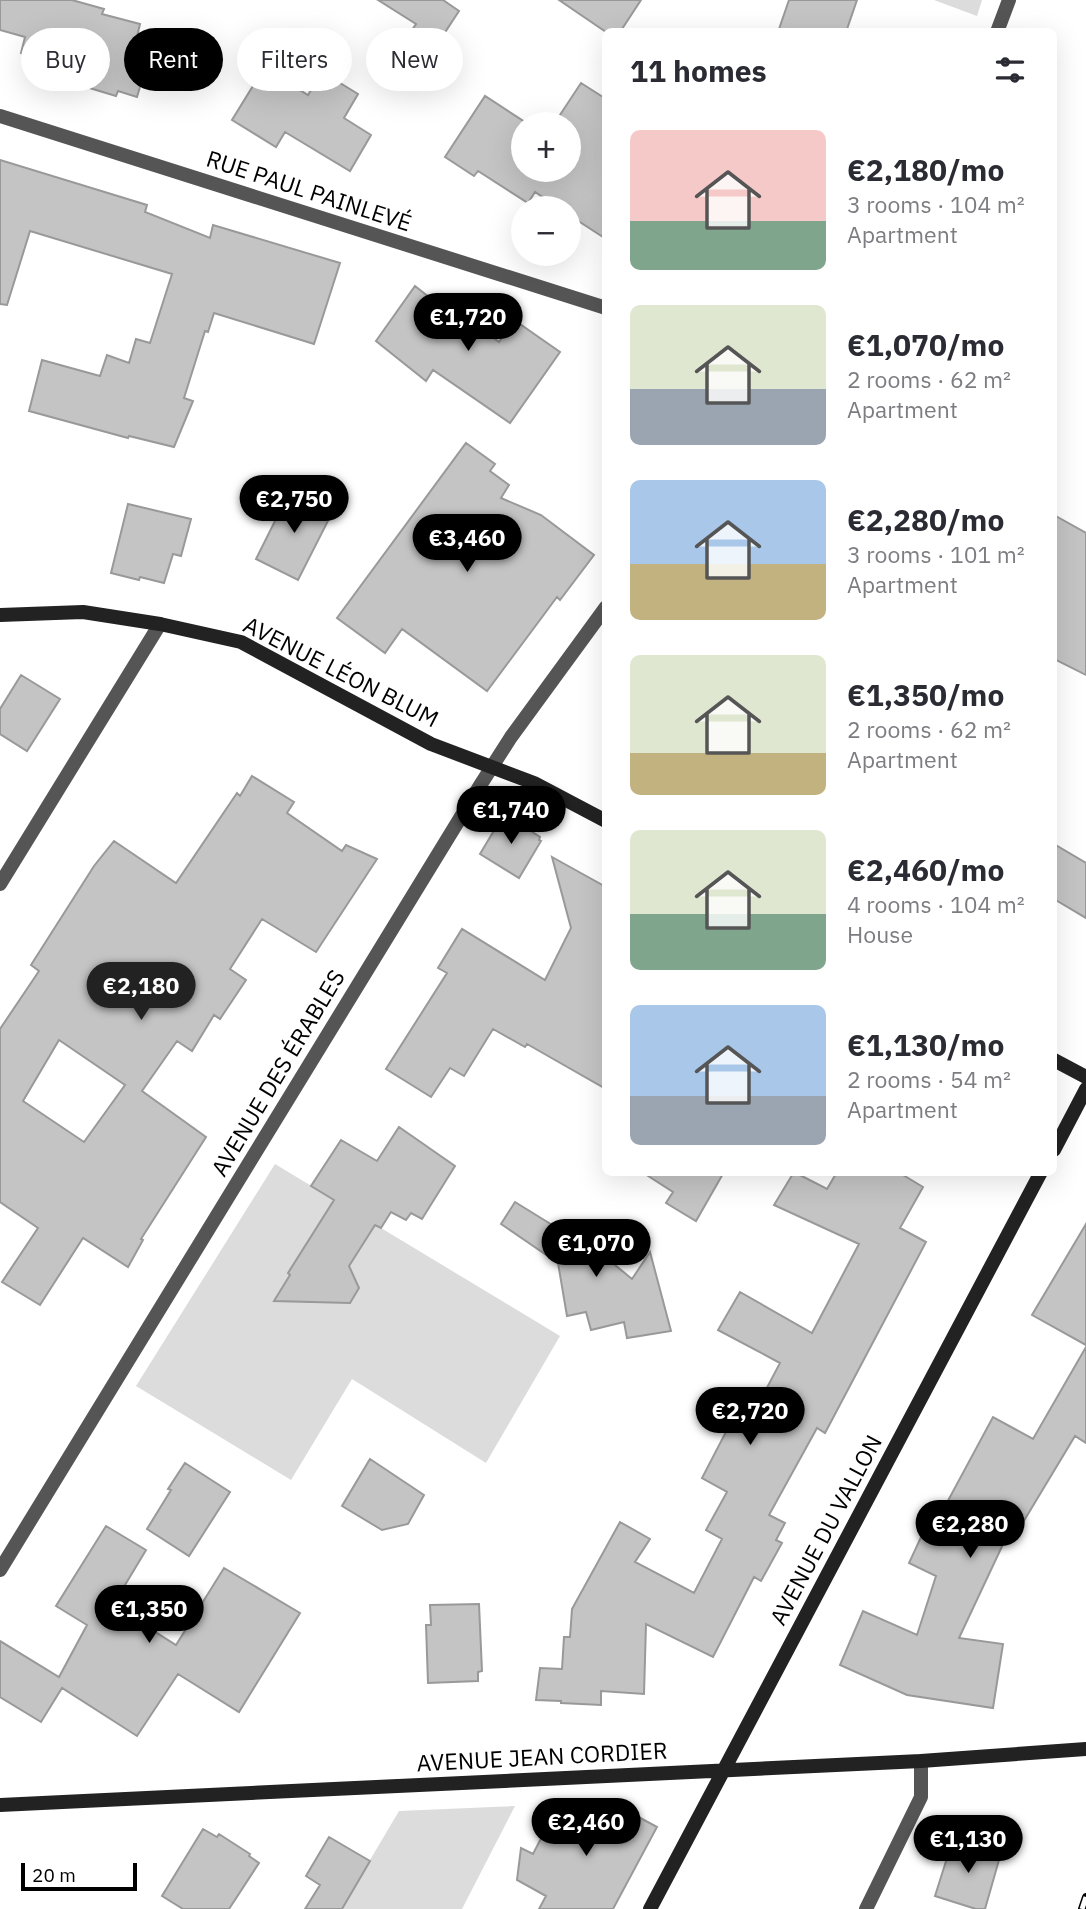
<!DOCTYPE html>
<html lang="en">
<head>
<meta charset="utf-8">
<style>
	:root { --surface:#fff; --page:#f7f7f7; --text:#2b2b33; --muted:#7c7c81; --accent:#000 }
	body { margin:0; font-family:"IBM Plex Sans",sans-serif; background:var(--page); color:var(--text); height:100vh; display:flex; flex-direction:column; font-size:26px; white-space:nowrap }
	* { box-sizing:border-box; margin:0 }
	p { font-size:23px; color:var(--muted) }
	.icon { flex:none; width:38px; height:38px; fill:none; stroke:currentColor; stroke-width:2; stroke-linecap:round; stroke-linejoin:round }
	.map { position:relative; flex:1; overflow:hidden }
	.panel { position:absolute; left:602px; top:28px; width:455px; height:1148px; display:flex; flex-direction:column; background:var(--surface); border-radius:10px; box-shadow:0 7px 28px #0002 }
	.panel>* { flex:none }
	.guide { position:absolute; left:21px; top:28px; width:476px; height:63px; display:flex; gap:14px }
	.tools { position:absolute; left:511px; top:112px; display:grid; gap:14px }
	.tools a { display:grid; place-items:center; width:70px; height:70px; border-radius:50%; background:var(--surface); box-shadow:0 7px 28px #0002; font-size:35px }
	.scale { position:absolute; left:21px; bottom:18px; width:116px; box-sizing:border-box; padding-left:7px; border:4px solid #000; border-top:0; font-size:19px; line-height:24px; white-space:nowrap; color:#000; -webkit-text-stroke:5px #fff; paint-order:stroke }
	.price { position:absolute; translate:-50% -60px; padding:0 16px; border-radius:24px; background:var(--accent); color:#fff; font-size:23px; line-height:46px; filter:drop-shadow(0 2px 4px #0008) }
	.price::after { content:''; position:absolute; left:50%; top:42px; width:21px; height:16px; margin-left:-10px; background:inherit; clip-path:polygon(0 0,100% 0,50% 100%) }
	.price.active { background:#222; color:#fff }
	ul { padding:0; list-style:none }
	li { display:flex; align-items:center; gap:21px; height:175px; padding:0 28px }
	li span { display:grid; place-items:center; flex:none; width:196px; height:140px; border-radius:10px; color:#555 }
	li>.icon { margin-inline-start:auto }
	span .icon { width:84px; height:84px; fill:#fffc; stroke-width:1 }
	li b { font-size:30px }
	h2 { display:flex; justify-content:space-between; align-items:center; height:84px; padding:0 28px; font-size:30px }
	.tag { padding:0 24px; border-radius:32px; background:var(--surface); box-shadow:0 7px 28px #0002; font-size:24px; line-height:63px }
	.tag.active { background:var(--accent); color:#fff }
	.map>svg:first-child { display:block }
	.green { fill:#dcdcdc }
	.building { fill:#c4c4c4; stroke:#999; stroke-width:2; fill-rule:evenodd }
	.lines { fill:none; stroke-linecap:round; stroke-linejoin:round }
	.street { stroke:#555; stroke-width:14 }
	.secondary { stroke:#222; stroke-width:14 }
	.rail-casing { stroke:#000; stroke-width:8 }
	.rail { stroke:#fff; stroke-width:5; stroke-dasharray:16; stroke-linecap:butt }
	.labels { text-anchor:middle; stroke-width:5; stroke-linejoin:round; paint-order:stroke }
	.street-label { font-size:23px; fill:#000; stroke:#fff }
</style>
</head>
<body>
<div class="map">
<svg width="1086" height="1909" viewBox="0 0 1086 1909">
	<rect width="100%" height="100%" fill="#fff"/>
	<!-- green -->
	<path class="green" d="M 934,0 L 982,0 L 977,16 Z
		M 275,1164 L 560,1336 L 486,1463 L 352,1379 L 291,1480 L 136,1386 Z
		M 515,1806 L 462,1909 L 341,1909 L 399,1811 Z"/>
	<!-- building -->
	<path class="building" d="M 0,0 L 72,0 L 104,9 L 102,14 L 140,24 L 136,41 L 152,46 L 137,97 L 118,91 L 116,96 L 33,71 L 37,58 L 21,53 L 25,37 L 0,30 Z
		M 378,0 L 443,0 L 459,11 L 436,46 L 412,30 L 416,24 Z
		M 559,0 L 641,0 L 620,32 L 606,32 Z
		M 789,0 L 857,0 L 846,32 L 778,32 Z
		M 264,68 L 308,95 L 322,72 L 358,94 L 344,118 L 371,135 L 350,171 L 285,132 L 276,147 L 232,120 Z
		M 581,83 L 606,99 L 606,239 L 569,215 L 569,208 L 559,208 L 535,192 L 528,203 L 478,171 L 474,176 L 445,157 L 485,96 L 528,124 L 523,124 L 523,170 L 569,170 L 569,124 L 554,124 Z
		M 0,160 L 147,205 L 145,212 L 210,238 L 213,225 L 340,263 L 314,344 L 214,313 L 208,332 L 205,331 L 184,398 L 193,401 L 174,447 L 129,436 L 128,438 L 29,411 L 42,360 L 100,376 L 107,355 L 129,363 L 136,339 L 150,343 L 172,274 L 30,231 L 7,305 L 0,304 Z
		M 415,286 L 434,301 L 438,296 L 499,342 L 514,320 L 560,352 L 510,423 L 433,370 L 426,381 L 376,341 Z
		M 466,443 L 495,464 L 490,471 L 509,485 L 501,498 L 541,515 L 594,555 L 560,600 L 557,597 L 487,691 L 402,629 L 385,653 L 337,618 Z
		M 291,489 L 333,511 L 298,580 L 256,559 Z
		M 128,504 L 191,519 L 181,556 L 173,554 L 164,583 L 140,577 L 139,580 L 111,573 Z
		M 1054,515 L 1086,533 L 1086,675 L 1054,659 Z
		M 21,675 L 60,699 L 27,751 L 0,734 L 0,709 Z
		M 252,776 L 294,802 L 287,813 L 342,851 L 346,845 L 377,859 L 316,952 L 262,919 L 230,969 L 246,980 L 220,1019 L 214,1015 L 192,1051 L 177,1041 L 142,1091 L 206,1137 L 141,1239 L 143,1240 L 128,1267 L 83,1238 L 40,1305 L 2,1282 L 38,1228 L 0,1202 L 0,1029 L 39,971 L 31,965 L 94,866 L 114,841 L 176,883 L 237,793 L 240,796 ZM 59,1040 L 125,1085 L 84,1142 L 23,1101 Z
		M 504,814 L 540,837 L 539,840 L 541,841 L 519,878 L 480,854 Z
		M 1054,844 L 1086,863 L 1086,918 L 1054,899 Z
		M 552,857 L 606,887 L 606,1089 L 527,1044 L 525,1047 L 493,1029 L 464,1076 L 450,1068 L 431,1097 L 386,1069 L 447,973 L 438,968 L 462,929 L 545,980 L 571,928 Z
		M 399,1127 L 455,1166 L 422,1219 L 411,1213 L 406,1220 L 391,1212 L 381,1228 L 375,1225 L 349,1266 L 359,1288 L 350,1303 L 274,1301 L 290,1275 L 288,1273 L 334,1200 L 311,1186 L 341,1140 L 377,1161 Z
		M 642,1172 L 724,1172 L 696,1221 L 666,1203 L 673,1192 Z
		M 794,1172 L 827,1189 L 837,1172 L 898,1172 L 923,1187 L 900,1228 L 926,1242 L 825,1433 L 817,1428 L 769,1515 L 785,1523 L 776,1540 L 782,1543 L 761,1581 L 754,1577 L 713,1657 L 646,1624 L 644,1694 L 601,1691 L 601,1705 L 561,1703 L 561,1701 L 536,1700 L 540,1668 L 562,1669 L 564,1637 L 570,1637 L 572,1609 L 620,1522 L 650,1539 L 635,1562 L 694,1593 L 722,1539 L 706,1530 L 727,1492 L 702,1478 L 729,1426 L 743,1433 L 780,1363 L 718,1330 L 740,1292 L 812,1333 L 859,1244 L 774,1205 Z
		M 515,1202 L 609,1260 L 632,1279 L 650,1252 L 671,1331 L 627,1338 L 624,1322 L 591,1330 L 586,1312 L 567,1316 L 558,1263 L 501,1224 Z
		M 1086,1224 L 1086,1345 L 1032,1315 Z
		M 1086,1347 L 1086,1443 L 1075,1436 L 1019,1529 L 1012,1525 L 959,1638 L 1003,1644 L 993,1708 L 907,1695 L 840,1665 L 863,1611 L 917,1635 L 936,1576 L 909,1563 L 929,1520 L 936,1523 L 993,1417 L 1033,1439 Z
		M 370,1459 L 424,1495 L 408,1524 L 382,1530 L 342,1506 Z
		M 185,1463 L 230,1492 L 189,1556 L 147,1529 L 171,1490 L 168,1489 Z
		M 106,1526 L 146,1550 L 113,1605 L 176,1645 L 224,1568 L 300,1613 L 239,1712 L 178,1674 L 137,1736 L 62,1688 L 41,1722 L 0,1697 L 0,1641 L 59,1677 L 87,1625 L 56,1606 Z
		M 479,1604 L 482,1671 L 478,1672 L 478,1681 L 428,1683 L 426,1625 L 431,1625 L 430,1605 Z
		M 597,1802 L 611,1802 L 657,1827 L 613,1909 L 539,1909 L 546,1896 L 517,1880 L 521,1848 L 533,1854 L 552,1817 L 590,1815 Z
		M 203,1829 L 217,1837 L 219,1834 L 250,1854 L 249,1856 L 259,1863 L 229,1909 L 183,1909 L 162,1896 Z
		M 329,1837 L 370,1861 L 342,1909 L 305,1909 L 320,1885 L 306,1876 Z
		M 953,1839 L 1001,1853 L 985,1909 L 976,1909 L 935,1896 Z"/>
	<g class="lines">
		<!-- street -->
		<path class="street" d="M 997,32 L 1009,0
			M 0,116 L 606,308
			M 0,884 L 160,624
			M 0,1570 L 481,784 L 511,737 L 606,607
			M 866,1909 L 921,1797 L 921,1761"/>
		<!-- secondary -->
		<path class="secondary" d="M 0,615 L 83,612 L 160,624 L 241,642 L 431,744 L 534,783 L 606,821
			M 1054,1060 L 1086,1077
			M 1054,1150 L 1086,1089
			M 0,1805 L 921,1761 L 1086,1749
			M 650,1909 L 1041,1172"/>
		<defs>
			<path id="rail" d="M 1082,1909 L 1086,1897"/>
		</defs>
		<!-- rail casing -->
		<use href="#rail" class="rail-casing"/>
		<!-- rail -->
		<use href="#rail" class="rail"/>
	</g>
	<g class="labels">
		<!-- street labels -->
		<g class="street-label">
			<text transform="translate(309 191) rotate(18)" y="8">RUE PAUL PAINLEVÉ</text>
			<text transform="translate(341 672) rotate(27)" y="8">AVENUE LÉON BLUM</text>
			<text transform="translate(278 1073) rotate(-59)" y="8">AVENUE DES ÉRABLES</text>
			<text transform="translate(826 1530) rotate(-62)" y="8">AVENUE DU VALLON</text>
			<text transform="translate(542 1757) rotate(-3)" y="8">AVENUE JEAN CORDIER</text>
		</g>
	</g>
</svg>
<div class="tools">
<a>+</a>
<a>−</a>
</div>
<div class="scale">20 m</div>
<b class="price" style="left:468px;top:353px">€1,720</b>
<b class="price" style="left:294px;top:535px">€2,750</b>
<b class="price" style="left:467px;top:574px">€3,460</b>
<b class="price" style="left:511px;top:846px">€1,740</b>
<b class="price active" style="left:141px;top:1022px">€2,180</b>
<b class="price" style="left:596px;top:1279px">€1,070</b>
<b class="price" style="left:750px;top:1447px">€2,720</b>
<b class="price" style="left:970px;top:1560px">€2,280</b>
<b class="price" style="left:149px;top:1645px">€1,350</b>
<b class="price" style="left:586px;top:1858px">€2,460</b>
<b class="price" style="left:968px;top:1875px">€1,130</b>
<div class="guide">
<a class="tag">Buy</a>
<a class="tag active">Rent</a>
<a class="tag">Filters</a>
<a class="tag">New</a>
</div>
<section class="panel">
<h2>11 homes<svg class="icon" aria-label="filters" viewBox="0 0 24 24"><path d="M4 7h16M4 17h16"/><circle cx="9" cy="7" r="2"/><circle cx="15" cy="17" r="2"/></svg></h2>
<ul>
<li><span style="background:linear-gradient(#f6c9c9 65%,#7fa58c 0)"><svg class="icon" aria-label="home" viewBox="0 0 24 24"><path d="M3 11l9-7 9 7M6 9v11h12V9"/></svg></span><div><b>€2,180/mo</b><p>3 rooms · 104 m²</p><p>Apartment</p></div></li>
<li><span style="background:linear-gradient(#dfe7d0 60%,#9aa5b1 0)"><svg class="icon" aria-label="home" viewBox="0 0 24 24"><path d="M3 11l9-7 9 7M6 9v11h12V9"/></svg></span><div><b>€1,070/mo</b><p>2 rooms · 62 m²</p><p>Apartment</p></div></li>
<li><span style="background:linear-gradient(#a9c7e8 60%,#c2b280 0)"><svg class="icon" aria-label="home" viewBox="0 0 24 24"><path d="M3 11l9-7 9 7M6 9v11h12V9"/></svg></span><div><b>€2,280/mo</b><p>3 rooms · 101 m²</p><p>Apartment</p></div></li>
<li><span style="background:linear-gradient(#dfe7d0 70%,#c2b280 0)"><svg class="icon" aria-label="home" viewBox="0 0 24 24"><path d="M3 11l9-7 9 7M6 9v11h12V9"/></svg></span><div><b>€1,350/mo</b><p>2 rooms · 62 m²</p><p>Apartment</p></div></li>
<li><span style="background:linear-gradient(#dfe7d0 60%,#7fa58c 0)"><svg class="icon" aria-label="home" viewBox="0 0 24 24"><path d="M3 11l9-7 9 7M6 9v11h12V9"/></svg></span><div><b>€2,460/mo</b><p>4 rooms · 104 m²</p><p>House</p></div></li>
<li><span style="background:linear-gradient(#a9c7e8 65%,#9aa5b1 0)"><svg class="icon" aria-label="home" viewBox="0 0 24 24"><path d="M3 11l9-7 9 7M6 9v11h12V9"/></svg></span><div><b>€1,130/mo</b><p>2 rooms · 54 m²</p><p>Apartment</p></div></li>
</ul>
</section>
</div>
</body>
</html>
